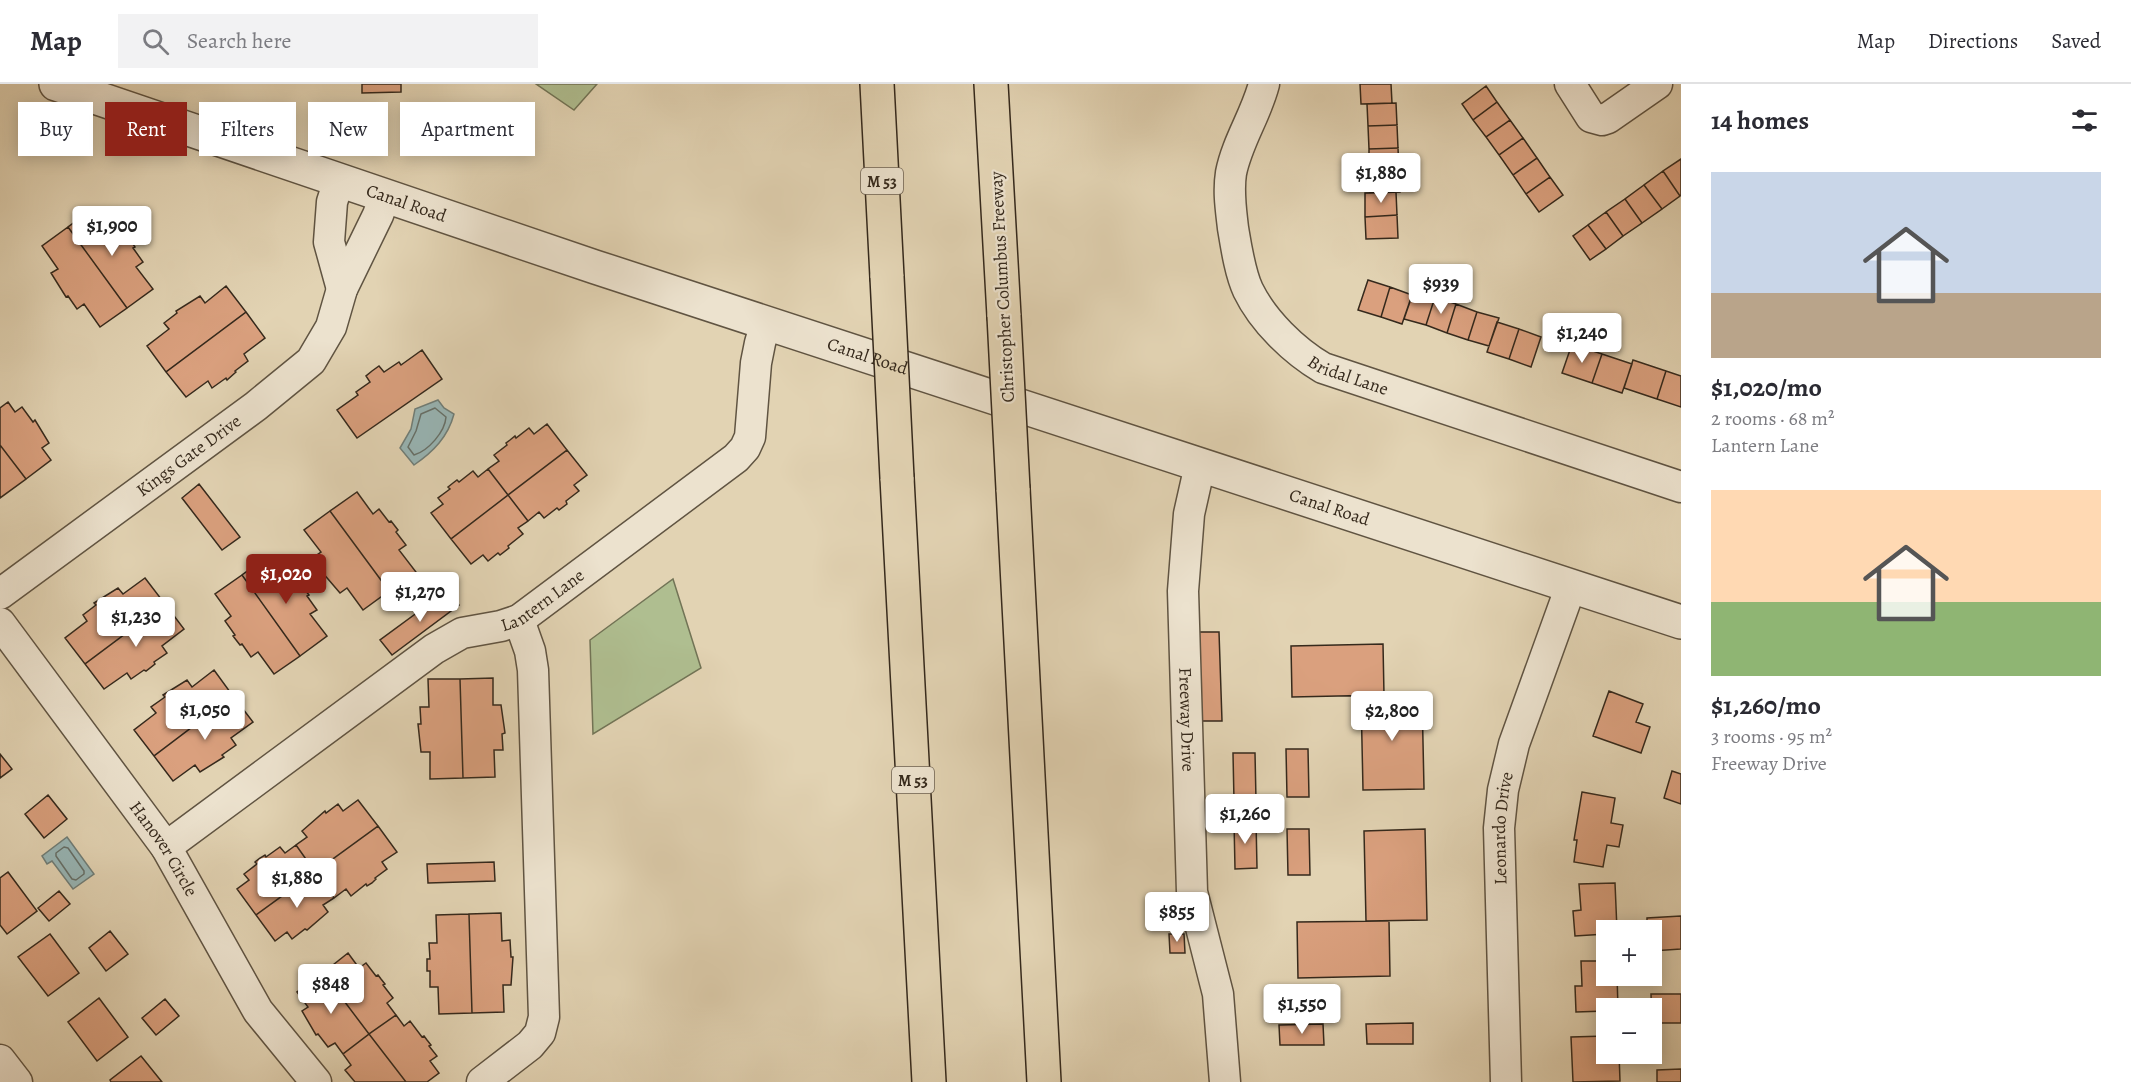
<!DOCTYPE html>
<html lang="en">
<head>
<meta charset="utf-8">
<style>
	:root { --surface:#fff; --page:#f2f2f3; --text:#2b2b33; --muted:#7c7c81; --line:#e1e1e2; --accent:#8f2418 }
	body { margin:0; font-family:Alegreya,serif; background:var(--page); color:var(--text); height:100vh; display:flex; flex-direction:column; font-size:22px; white-space:nowrap }
	* { box-sizing:border-box; margin:0 }
	p { font-size:20px; color:var(--muted) }
	.icon { flex:none; width:33px; height:33px; fill:none; stroke:currentColor; stroke-width:2; stroke-linecap:round; stroke-linejoin:round }
	.map { position:relative; flex:1; overflow:hidden }
	.side { display:flex; flex-direction:column; background:var(--surface); width:450px }
	.side>* { flex:none }
	.hud { position:absolute; left:18px; top:18px; width:570px; height:54px; display:flex; gap:12px }
	.fabs { position:absolute; left:1596px; top:836px; display:grid; gap:12px }
	.fabs a { display:grid; place-items:center; width:66px; height:66px; border-radius:0px; background:var(--surface); box-shadow:0 3px 15px #0003; font-size:30px }
	.price { position:absolute; translate:-50% -51px; padding:0 14px; border-radius:6px; background:#fff; color:#222; font-size:20px; line-height:39px; filter:drop-shadow(0 2px 3px #0008) }
	.price::after { content:''; position:absolute; left:50%; top:36px; width:18px; height:14px; margin-left:-9px; background:inherit; clip-path:polygon(0 0,100% 0,50% 100%) }
	.price.current { background:var(--accent); color:#fff }
	ul { padding:0; list-style:none }
	li { display:grid; align-content:center; gap:12px; height:318px; padding:0 30px }
	li span { display:grid; place-items:center; height:186px; border-radius:0px; color:#555 }
	li>.icon { margin-inline-start:auto }
	span .icon { width:108px; height:108px; fill:#fffc; stroke-width:1 }
	li b { font-size:26px }
	h2 { display:flex; justify-content:space-between; align-items:center; height:72px; padding:0 30px; font-size:26px }
	.tag { padding:0 21px; border-radius:0px; background:var(--surface); box-shadow:0 3px 15px #0003; font-size:21px; line-height:54px }
	.tag.current { background:var(--accent); color:#fff }
	header { display:flex; align-items:center; gap:36px; box-sizing:border-box; height:84px; padding:0 30px; background:var(--surface); border-bottom:2px solid var(--line) }
	header strong { font-size:28px }
	nav { display:flex; gap:33px; margin-inline-start:auto; font-size:21px }
	.search { width:420px; height:54px; background:var(--page); display:flex; align-items:center; gap:15px; box-sizing:border-box; padding:0 21px; border-radius:0px; color:var(--muted); font-size:22px }
	main { display:flex; flex:1; min-height:0 }
	.map>svg:first-child { display:block }
	.green { fill:#afbe90; stroke:#727456; stroke-width:1.5 }
	.water { fill:#98b6b6; stroke:#707e78; stroke-width:1.5 }
	.lines { fill:none; stroke-linecap:round; stroke-linejoin:round }
	.shore { stroke:#667069; stroke-width:1.5 }
	.building { fill:#daa07e; stroke:#35291c; stroke-width:1.5 }
	.minor-casing { stroke:#605442; stroke-width:33 }
	.tertiary-casing { stroke:#605442; stroke-width:36 }
	.motorway-casing { stroke:#35291c; stroke-width:36 }
	.minor { stroke:#ece2ce; stroke-width:30 }
	.tertiary { stroke:#ece2ce; stroke-width:33 }
	.motorway { stroke:#e2d3b3; stroke-width:33 }
	.motorway-bridge-casing { stroke:#35291c; stroke-width:36; stroke-linecap:butt }
	.motorway-bridge { stroke:#e2d3b3; stroke-width:33 }
	.labels { text-anchor:middle; stroke-width:4.5; stroke-linejoin:round; paint-order:stroke }
	.shield { fill:#ece2ce; stroke:#6c6051; stroke-width:1.5 }
	.shield-label { font-size:16px; font-weight:bold; fill:#35291c }
	.street-label { font-size:18px; fill:#35291c; stroke:#ece2ce }
</style>
</head>
<body>
<header>
<strong>Map</strong>
<div class="search"><svg class="icon" aria-label="search" viewBox="0 0 24 24"><circle cx="10" cy="10" r="6"/><path d="M15 15l6 6"/></svg>Search here</div>
<nav><a>Map</a><a>Directions</a><a>Saved</a></nav>
</header>
<main>
<div class="map">
<svg width="1681" height="998" viewBox="0 0 1681 998">
	<rect width="100%" height="100%" fill="#e2d3b3"/>
	<filter id="stains"><feTurbulence type="fractalNoise" baseFrequency=".00333" numOctaves="4"/><feColorMatrix values="0 0 0 0 .2 0 0 0 0 .09 0 0 0 0 .02 0 0 0 .5 -.17"/></filter>
	<radialGradient id="worn" r=".72"><stop offset=".6" stop-color="#630" stop-opacity="0"/><stop offset="1" stop-color="#630" stop-opacity=".3"/></radialGradient>
	<!-- green -->
	<path class="green" d="M 536,0 L 597,0 L 574,26 Z
		M 673,495 L 701,584 L 593,650 L 590,556 Z"/>
	<!-- water -->
	<path class="water" d="M 438,316 L 444,324 L 454,330 C 448,353 433,368 414,381 L 400,364 L 411,345 L 415,325 Z
		M 67,753 L 94,790 L 73,805 L 52,777 L 47,780 L 42,772 Z"/>
	<g class="lines">
		<!-- shore -->
		<path class="shore" d="M 435,324 L 446,333 C 445,348 428,367 414,371 L 408,363 L 416,347 L 421,330 Z
			M 64,763 L 68,764 L 84,787 L 84,790 L 76,796 L 72,795 L 56,772 L 56,769 Z"/>
	</g>
	<!-- building -->
	<path class="building" d="M 362,0 L 401,0 L 401,8 L 362,9 Z
		M 1360,0 L 1391,0 L 1392,19 L 1361,20 Z
		M 1486,2 L 1497,18 L 1473,36 L 1462,20 Z
		M 1497,18 L 1510,36 L 1486,53 L 1473,36 Z
		M 1396,19 L 1397,41 L 1368,42 L 1367,20 Z
		M 1510,36 L 1523,54 L 1499,71 L 1486,53 Z
		M 1397,41 L 1398,64 L 1369,65 L 1368,42 Z
		M 1523,54 L 1537,74 L 1513,91 L 1499,71 Z
		M 1398,64 L 1399,86 L 1369,87 L 1369,65 Z
		M 1537,74 L 1550,93 L 1526,110 L 1513,91 Z
		M 1681,75 L 1681,111 L 1680,112 L 1663,87 Z
		M 1399,86 L 1400,108 L 1370,109 L 1369,87 Z
		M 1663,87 L 1680,112 L 1662,125 L 1644,101 Z
		M 1550,93 L 1563,111 L 1539,128 L 1526,110 Z
		M 1644,101 L 1662,125 L 1642,139 L 1625,115 Z
		M 1396,108 L 1397,131 L 1365,133 L 1365,109 Z
		M 1625,115 L 1642,139 L 1623,152 L 1606,128 Z
		M 94,124 L 110,147 L 117,142 L 127,155 L 129,154 L 135,163 L 133,164 L 143,178 L 136,183 L 153,205 L 127,224 L 68,143 Z
		M 1606,128 L 1623,152 L 1606,165 L 1588,141 Z
		M 1397,131 L 1398,154 L 1366,155 L 1365,133 Z
		M 1588,141 L 1606,165 L 1590,176 L 1573,152 Z
		M 68,143 L 127,224 L 100,243 L 84,220 L 77,225 L 68,212 L 66,213 L 51,189 L 58,185 L 42,162 Z
		M 1368,196 L 1390,203 L 1381,233 L 1358,226 Z
		M 226,202 L 246,228 L 166,288 L 147,262 L 169,245 L 164,239 L 177,229 L 176,227 L 200,212 L 205,219 Z
		M 1390,203 L 1412,211 L 1402,240 L 1381,233 Z
		M 1414,206 L 1435,213 L 1426,241 L 1404,235 Z
		M 1435,213 L 1456,220 L 1447,249 L 1426,241 Z
		M 1456,220 L 1477,228 L 1468,256 L 1447,249 Z
		M 246,228 L 265,254 L 244,270 L 248,277 L 235,287 L 236,288 L 227,296 L 226,294 L 212,304 L 208,297 L 186,313 L 166,288 Z
		M 1477,228 L 1499,234 L 1489,262 L 1468,256 Z
		M 1497,238 L 1519,245 L 1509,275 L 1487,268 Z
		M 1519,245 L 1541,253 L 1531,283 L 1509,275 Z
		M 1572,260 L 1602,270 L 1592,299 L 1562,289 Z
		M 422,266 L 442,295 L 357,354 L 337,326 L 358,311 L 356,308 L 370,298 L 366,292 L 372,287 L 379,282 L 384,288 L 399,278 L 401,281 Z
		M 1602,270 L 1632,280 L 1622,309 L 1592,299 Z
		M 1633,276 L 1666,287 L 1657,315 L 1624,304 Z
		M 1666,287 L 1681,292 L 1681,323 L 1657,315 Z
		M 8,318 L 15,328 L 22,323 L 33,338 L 35,336 L 49,359 L 42,364 L 51,376 L 26,395 L 0,361 L 0,324 Z
		M 547,340 L 567,366 L 508,411 L 488,385 L 499,377 L 494,371 L 507,361 L 506,359 L 510,356 L 515,352 L 516,354 L 529,344 L 534,350 Z
		M 0,361 L 26,395 L 0,414 Z
		M 567,366 L 587,391 L 574,401 L 579,407 L 566,417 L 567,420 L 559,426 L 557,424 L 544,434 L 539,428 L 528,437 L 508,411 Z
		M 488,385 L 508,411 L 451,455 L 431,429 L 443,420 L 438,414 L 450,405 L 448,403 L 453,399 L 457,396 L 459,398 L 473,387 L 478,393 Z
		M 199,400 L 240,453 L 222,466 L 182,414 Z
		M 357,408 L 373,430 L 379,425 L 389,438 L 391,437 L 398,446 L 396,448 L 406,461 L 399,466 L 416,488 L 389,507 L 330,427 Z
		M 508,411 L 528,437 L 518,444 L 523,450 L 508,462 L 509,464 L 500,471 L 498,469 L 488,477 L 483,471 L 471,480 L 451,455 Z
		M 330,427 L 389,507 L 363,526 L 347,504 L 340,509 L 322,488 L 324,486 L 314,473 L 321,468 L 304,446 Z
		M 268,472 L 284,494 L 290,489 L 300,503 L 302,501 L 305,506 L 309,511 L 307,512 L 317,526 L 310,530 L 327,552 L 300,572 L 242,491 Z
		M 242,491 L 300,572 L 274,590 L 258,568 L 251,573 L 242,560 L 240,561 L 233,552 L 235,551 L 225,537 L 231,532 L 215,510 Z
		M 145,494 L 165,520 L 85,580 L 65,554 L 87,537 L 83,531 L 96,521 L 94,519 L 118,504 L 123,510 Z
		M 448,506 L 459,521 L 392,571 L 380,556 Z
		M 165,520 L 184,545 L 162,562 L 167,569 L 154,578 L 155,580 L 146,587 L 144,586 L 131,595 L 127,589 L 104,605 L 85,580 Z
		M 1197,548 L 1219,548 L 1222,637 L 1200,637 Z
		M 1383,560 L 1384,611 L 1292,613 L 1291,562 Z
		M 214,586 L 233,612 L 154,672 L 134,646 L 156,629 L 151,623 L 165,613 L 163,611 L 187,596 L 192,603 Z
		M 493,594 L 493,621 L 501,621 L 505,649 L 502,650 L 503,666 L 494,666 L 495,693 L 463,694 L 460,595 Z
		M 428,595 L 460,595 L 463,694 L 430,695 L 430,668 L 421,668 L 418,640 L 421,640 L 420,623 L 429,623 Z
		M 1609,607 L 1643,620 L 1636,638 L 1650,643 L 1641,669 L 1593,652 Z
		M 1384,611 L 1422,611 L 1424,705 L 1363,706 L 1361,612 Z
		M 233,612 L 253,638 L 231,654 L 236,661 L 222,671 L 224,673 L 200,688 L 195,681 L 173,697 L 154,672 Z
		M 1286,665 L 1308,665 L 1309,713 L 1287,713 Z
		M 1233,669 L 1255,669 L 1256,716 L 1234,717 Z
		M 0,670 L 12,685 L 0,694 Z
		M 1672,687 L 1681,690 L 1681,720 L 1664,714 Z
		M 1582,708 L 1615,714 L 1611,739 L 1623,741 L 1619,763 L 1607,761 L 1603,783 L 1574,778 L 1577,756 L 1574,756 Z
		M 48,711 L 67,735 L 44,754 L 25,730 Z
		M 358,716 L 378,742 L 315,788 L 296,761 L 307,753 L 302,747 L 325,727 L 326,729 L 338,720 L 343,727 Z
		M 1234,737 L 1256,737 L 1257,784 L 1235,785 Z
		M 378,742 L 397,768 L 382,778 L 387,785 L 375,794 L 376,795 L 372,799 L 367,802 L 366,800 L 351,812 L 346,805 L 334,814 L 315,788 Z
		M 1287,745 L 1309,745 L 1310,791 L 1288,791 Z
		M 1425,745 L 1427,836 L 1366,837 L 1364,747 Z
		M 296,761 L 315,788 L 256,831 L 237,805 L 249,796 L 244,790 L 257,780 L 255,778 L 260,774 L 265,771 L 266,773 L 280,763 L 285,769 Z
		M 494,778 L 495,797 L 428,799 L 427,780 Z
		M 8,788 L 37,827 L 7,850 L 0,841 L 0,794 Z
		M 315,788 L 334,814 L 323,821 L 328,828 L 307,846 L 305,845 L 292,855 L 287,848 L 275,857 L 256,831 Z
		M 1615,799 L 1617,846 L 1606,846 L 1606,850 L 1575,852 L 1573,827 L 1581,826 L 1579,800 Z
		M 59,807 L 70,820 L 49,837 L 38,824 Z
		M 501,829 L 502,857 L 510,856 L 511,873 L 513,873 L 511,901 L 503,901 L 504,928 L 472,929 L 469,830 Z
		M 469,830 L 472,929 L 439,930 L 438,903 L 430,903 L 430,887 L 427,887 L 427,875 L 430,875 L 429,859 L 437,859 L 436,831 Z
		M 1681,832 L 1681,865 L 1652,867 L 1652,846 L 1647,846 L 1647,834 Z
		M 1389,837 L 1390,892 L 1298,894 L 1297,838 Z
		M 110,847 L 128,870 L 106,887 L 89,864 Z
		M 50,850 L 79,889 L 48,912 L 18,873 Z
		M 1169,850 L 1184,850 L 1185,869 L 1170,869 Z
		M 348,869 L 359,884 L 366,879 L 376,892 L 378,891 L 381,895 L 385,900 L 383,901 L 393,914 L 387,919 L 396,931 L 369,950 L 323,889 Z
		M 1581,877 L 1606,877 L 1606,891 L 1617,891 L 1618,924 L 1606,924 L 1606,927 L 1576,928 L 1575,902 L 1582,902 Z
		M 323,889 L 369,950 L 343,970 L 335,959 L 328,963 L 318,950 L 316,951 L 302,927 L 308,923 L 297,908 Z
		M 1651,910 L 1681,910 L 1681,939 L 1652,939 Z
		M 99,914 L 128,953 L 97,977 L 68,938 Z
		M 165,915 L 179,932 L 156,951 L 142,934 Z
		M 396,931 L 404,942 L 410,937 L 422,953 L 424,952 L 427,956 L 431,961 L 429,962 L 437,972 L 430,977 L 439,989 L 427,998 L 406,998 L 369,950 Z
		M 1413,939 L 1413,960 L 1367,960 L 1366,940 Z
		M 1323,940 L 1324,961 L 1280,961 L 1279,941 Z
		M 369,950 L 406,998 L 355,998 L 345,986 L 351,981 L 343,970 Z
		M 1606,952 L 1606,969 L 1619,969 L 1620,997 L 1573,998 L 1571,953 Z
		M 141,972 L 162,998 L 111,998 L 110,996 Z
		M 1681,985 L 1681,998 L 1657,998 L 1657,986 Z"/>
	<g class="lines">
		<defs>
			<g id="minor">
				<path id="s1" d="M 1264,0 C 1256,31 1237,58 1231,89 C 1228,108 1231,126 1233,144 C 1236,162 1240,189 1248,206 C 1263,237 1294,267 1323,284 L 1681,403"/>
				<path d="M 1570,0 L 1591,33 L 1602,36 L 1608,34 L 1657,0"/>
				<path d="M 339,96 L 332,118 L 329,158 L 342,205"/>
				<path id="s2" d="M 1200,381 L 1189,430 L 1183,507 L 1192,808 L 1218,910 L 1225,998"/>
				<path id="s3" d="M 0,510 L 256,322 L 311,277 L 331,243 L 342,205 L 378,131 L 385,112"/>
				<path id="s4" d="M 0,539 L 166,763 L 258,927 L 316,998"/>
				<path id="s5" d="M 166,763 L 434,565 L 462,549 L 501,542 L 519,536 L 736,374 L 745,364 L 750,353 L 756,279 L 760,259 L 766,238"/>
				<path d="M 0,976 L 17,998"/>
				<path d="M 482,998 L 530,961 L 540,949 L 544,933 L 533,586 L 530,567 L 519,536"/>
				<path id="s6" d="M 1506,998 L 1499,744 L 1503,706 L 1514,660 L 1571,502"/>
			</g>
			<g id="tertiary">
				<path id="s7" d="M 56,0 L 595,183 L 1681,538"/>
			</g>
			<path id="motorway" d="M 877,0 L 887,193
				M 991,0 L 1004,232
				M 897,394 L 929,998
				M 1013,405 L 1044,998"/>
		</defs>
		<!-- minor casing -->
		<use href="#minor" class="minor-casing"/>
		<!-- tertiary casing -->
		<use href="#tertiary" class="tertiary-casing"/>
		<!-- motorway casing -->
		<use href="#motorway" class="motorway-casing"/>
		<!-- minor -->
		<use href="#minor" class="minor"/>
		<!-- tertiary -->
		<use href="#tertiary" class="tertiary"/>
		<!-- motorway -->
		<use href="#motorway" class="motorway"/>
		<defs>
			<path id="motorway-bridge" d="M 887,193 L 897,394
				M 1004,232 L 1013,405"/>
		</defs>
		<!-- motorway-bridge casing -->
		<use href="#motorway-bridge" class="motorway-bridge-casing"/>
		<!-- motorway-bridge -->
		<use href="#motorway-bridge" class="motorway-bridge"/>
	</g>
	<g class="labels">
		<!-- shield labels -->
		<g class="shield">
			<rect x="861" y="84" width="42" height="26" rx="4.5"/>
			<rect x="892" y="683" width="42" height="26" rx="4.5"/>
		</g>
		<g class="shield-label">
			<text x="882" y="103">M 53</text>
			<text x="913" y="702">M 53</text>
		</g>
		<!-- street labels -->
		<g class="street-label">
			<text dy="6" stroke="none"><textPath href="#s7" startOffset="370">Canal Road</textPath></text>
			<text transform="translate(1002 203) rotate(-93)" y="6">Christopher Columbus Freeway</text>
			<text dy="6" stroke="none"><textPath href="#s7" startOffset="856">Canal Road</textPath></text>
			<text dy="6" stroke="none"><textPath href="#s1" startOffset="350">Bridal Lane</textPath></text>
			<text dy="6" stroke="none"><textPath href="#s3" startOffset="234">Kings Gate Drive</textPath></text>
			<text dy="6" stroke="none"><textPath href="#s7" startOffset="1342">Canal Road</textPath></text>
			<text dy="6" stroke="none"><textPath href="#s5" startOffset="454">Lantern Lane</textPath></text>
			<text dy="6" stroke="none"><textPath href="#s2" startOffset="256">Freeway Drive</textPath></text>
			<text dy="6" stroke="none"><textPath href="#s6" startOffset="254">Leonardo Drive</textPath></text>
			<text dy="6" stroke="none"><textPath href="#s4" startOffset="279">Hanover Circle</textPath></text>
		</g>
	</g>
	<rect width="100%" height="100%" filter="url(#stains)"/>
	<rect width="100%" height="100%" fill="url(#worn)"/>
</svg>
<div class="fabs">
<a>+</a>
<a>−</a>
</div>
<b class="price" style="left:1381px;top:120px">$1,880</b>
<b class="price" style="left:112px;top:173px">$1,900</b>
<b class="price" style="left:1441px;top:231px">$939</b>
<b class="price" style="left:1582px;top:280px">$1,240</b>
<b class="price current" style="left:286px;top:521px">$1,020</b>
<b class="price" style="left:420px;top:539px">$1,270</b>
<b class="price" style="left:136px;top:564px">$1,230</b>
<b class="price" style="left:205px;top:657px">$1,050</b>
<b class="price" style="left:1392px;top:658px">$2,800</b>
<b class="price" style="left:1245px;top:761px">$1,260</b>
<b class="price" style="left:297px;top:825px">$1,880</b>
<b class="price" style="left:1177px;top:859px">$855</b>
<b class="price" style="left:331px;top:931px">$848</b>
<b class="price" style="left:1302px;top:951px">$1,550</b>
<div class="hud">
<a class="tag">Buy</a>
<a class="tag current">Rent</a>
<a class="tag">Filters</a>
<a class="tag">New</a>
<a class="tag">Apartment</a>
</div>
</div>
<section class="side">
<h2>14 homes<svg class="icon" aria-label="filters" viewBox="0 0 24 24"><path d="M4 7h16M4 17h16"/><circle cx="9" cy="7" r="2"/><circle cx="15" cy="17" r="2"/></svg></h2>
<ul>
<li><span style="background:linear-gradient(#c9d6e8 65%,#b9a48a 0)"><svg class="icon" aria-label="home" viewBox="0 0 24 24"><path d="M3 11l9-7 9 7M6 9v11h12V9"/></svg></span><div><b>$1,020/mo</b><p>2 rooms · 68 m²</p><p>Lantern Lane</p></div></li>
<li><span style="background:linear-gradient(#ffd9b3 60%,#8fb573 0)"><svg class="icon" aria-label="home" viewBox="0 0 24 24"><path d="M3 11l9-7 9 7M6 9v11h12V9"/></svg></span><div><b>$1,260/mo</b><p>3 rooms · 95 m²</p><p>Freeway Drive</p></div></li>
</ul>
</section>
</main>
</body>
</html>
